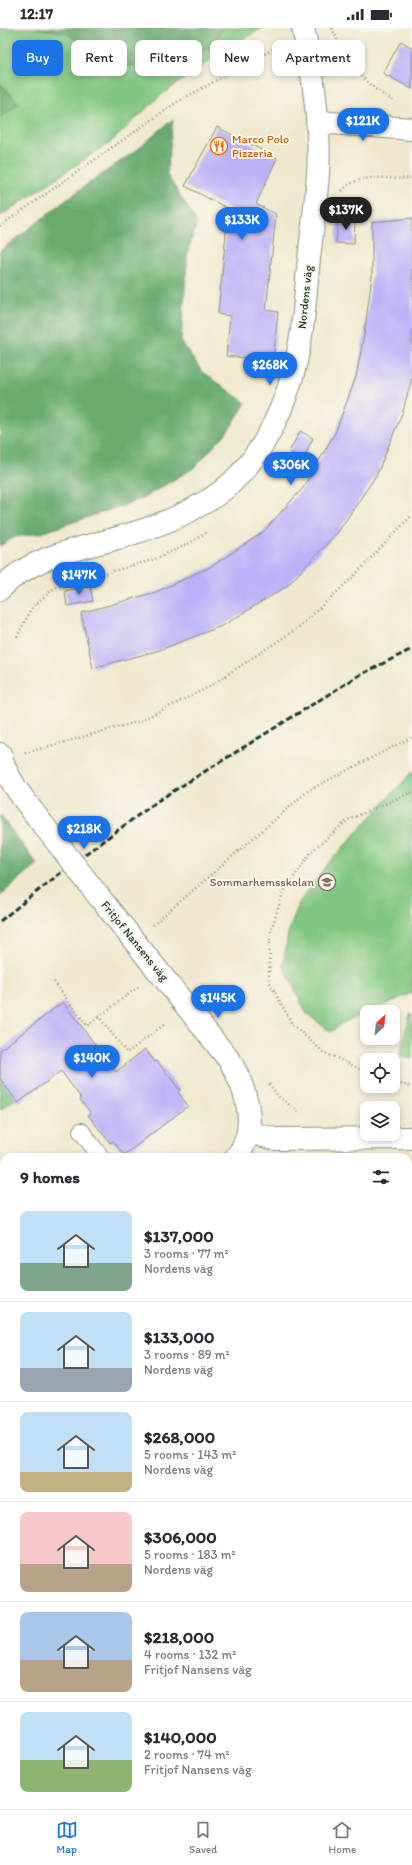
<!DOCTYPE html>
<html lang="en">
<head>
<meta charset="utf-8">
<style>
	:root { --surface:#fff; --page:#f7f7f7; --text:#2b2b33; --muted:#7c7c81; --line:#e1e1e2; --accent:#1a73e8 }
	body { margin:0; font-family:Itim,sans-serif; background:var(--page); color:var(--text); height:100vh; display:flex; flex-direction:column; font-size:15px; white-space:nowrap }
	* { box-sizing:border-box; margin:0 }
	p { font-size:13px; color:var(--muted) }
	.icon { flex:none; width:22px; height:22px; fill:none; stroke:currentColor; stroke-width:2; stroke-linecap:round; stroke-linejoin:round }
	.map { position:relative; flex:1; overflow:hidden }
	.details { position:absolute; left:0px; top:1125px; width:412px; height:656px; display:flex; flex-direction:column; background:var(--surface); border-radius:12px 12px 0 0; box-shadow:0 2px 6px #0003 }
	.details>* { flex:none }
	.top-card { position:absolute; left:12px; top:12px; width:388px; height:36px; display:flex; gap:8px }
	.needle { width:26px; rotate:27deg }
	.tools { position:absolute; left:360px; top:977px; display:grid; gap:8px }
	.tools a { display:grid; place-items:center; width:40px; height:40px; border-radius:8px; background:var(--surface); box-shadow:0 2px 6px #0003; font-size:20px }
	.price { position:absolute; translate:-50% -34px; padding:0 9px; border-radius:14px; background:var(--accent); color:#fff; font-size:13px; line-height:26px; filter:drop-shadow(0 1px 2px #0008) }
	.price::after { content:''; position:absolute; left:50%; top:24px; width:12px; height:9px; margin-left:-6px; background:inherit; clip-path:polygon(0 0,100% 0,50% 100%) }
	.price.active { background:#222; color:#fff }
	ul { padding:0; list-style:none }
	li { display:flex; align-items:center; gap:12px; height:100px; padding:0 20px }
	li+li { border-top:1px solid var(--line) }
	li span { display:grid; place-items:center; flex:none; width:112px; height:80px; border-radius:8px; color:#555 }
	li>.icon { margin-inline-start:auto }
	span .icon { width:48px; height:48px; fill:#fffc; stroke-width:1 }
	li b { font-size:17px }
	h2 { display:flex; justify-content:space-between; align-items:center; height:48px; padding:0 20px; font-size:17px }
	.tag { padding:0 14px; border-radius:8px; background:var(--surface); box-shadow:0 2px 6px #0003; font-size:14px; line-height:36px }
	.tag.active { background:var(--accent); color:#fff }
	.status { display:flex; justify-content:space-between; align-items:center; height:28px; padding:0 20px; background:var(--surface); direction:ltr }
	.status svg { height:11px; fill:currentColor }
	.menu { display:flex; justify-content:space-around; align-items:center; height:56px; border-top:1px solid var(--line); background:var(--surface); font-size:11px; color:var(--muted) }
	.menu a { display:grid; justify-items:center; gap:2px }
	.menu .active { color:var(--accent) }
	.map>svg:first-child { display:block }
	.green { fill:#80c580; stroke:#50815a }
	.forest { fill:#68aa6e; stroke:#447451 }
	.building { fill:#bcb0f8 }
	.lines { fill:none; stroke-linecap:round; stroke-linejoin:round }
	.service-casing { stroke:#889281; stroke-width:18 }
	.minor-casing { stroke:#889281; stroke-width:24 }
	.path { stroke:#889281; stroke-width:2.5; stroke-dasharray:1 3; stroke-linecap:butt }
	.service { stroke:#fff; stroke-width:16 }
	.minor { stroke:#fff; stroke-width:22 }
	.rail { stroke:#1f3d34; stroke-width:3; stroke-dasharray:6 3; stroke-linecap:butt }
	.minor-bridge-casing { stroke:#889281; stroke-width:24; stroke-linecap:butt }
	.minor-bridge { stroke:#fff; stroke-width:22 }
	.labels { text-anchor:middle; stroke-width:4; stroke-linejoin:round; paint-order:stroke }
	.food-label { font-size:12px; fill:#c56008; stroke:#fbf7ec; text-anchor:start }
	.street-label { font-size:12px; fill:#1f3d34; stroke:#fbf7ec }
	.education-label { font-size:12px; fill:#785e54; stroke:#fbf7ec; text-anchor:end }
</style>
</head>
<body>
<div class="status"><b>12:17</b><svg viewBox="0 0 49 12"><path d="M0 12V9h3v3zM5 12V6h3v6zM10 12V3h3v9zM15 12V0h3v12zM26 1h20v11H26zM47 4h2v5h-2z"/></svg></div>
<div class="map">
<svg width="412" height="1781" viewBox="0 0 412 1781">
	<rect width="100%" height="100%" fill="#fbf7ec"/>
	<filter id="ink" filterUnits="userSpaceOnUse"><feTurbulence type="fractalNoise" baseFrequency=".025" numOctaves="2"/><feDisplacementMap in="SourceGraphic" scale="8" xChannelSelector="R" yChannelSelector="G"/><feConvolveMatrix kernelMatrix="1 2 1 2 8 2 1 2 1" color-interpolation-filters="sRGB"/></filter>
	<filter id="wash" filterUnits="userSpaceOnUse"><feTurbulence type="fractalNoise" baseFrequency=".012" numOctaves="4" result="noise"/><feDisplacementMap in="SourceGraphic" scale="16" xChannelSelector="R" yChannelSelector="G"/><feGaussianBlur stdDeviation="0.9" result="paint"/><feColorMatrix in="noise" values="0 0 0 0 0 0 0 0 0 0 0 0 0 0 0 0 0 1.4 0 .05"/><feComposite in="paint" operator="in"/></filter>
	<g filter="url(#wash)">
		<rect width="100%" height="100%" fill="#f0e8ce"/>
		<!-- green -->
		<path class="green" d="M 0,0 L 38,0 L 66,5 L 95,25 L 126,38 L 158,34 L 211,20 L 222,0 L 262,0 L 216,28 L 160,68 L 112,113 L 0,188 L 0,89 L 19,75 L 0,55 Z
			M 412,744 L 412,965 L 342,995 L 331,1004 L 306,985 L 283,937 L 288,905 L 300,873 L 328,836 Z
			M 410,985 L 412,986 L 412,1031 L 400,1028 Z
			M 0,1051 L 15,1071 L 0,1082 Z"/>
		<!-- forest -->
		<path class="forest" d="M 38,0 L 222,0 L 211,20 L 158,34 L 126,38 L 95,25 L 66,5 Z
			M 0,55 L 19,75 L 0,89 Z
			M 173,91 L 167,147 L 197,194 L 188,222 L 181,313 L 202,344 L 246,375 L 228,403 L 195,439 L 142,471 L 41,505 L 15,509 L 0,518 L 0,223 L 82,160 L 138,121 Z
			M 0,787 L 37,836 L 0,868 Z
			M 0,1200 L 4,1201 L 4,1376 L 0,1374 Z
			M 412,1220 L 412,1592 L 408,1590 L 408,1221 Z"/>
		<g id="blocks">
			<!-- building -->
			<path class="building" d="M 401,13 L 412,20 L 412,61 L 383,45 Z
				M 217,99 L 277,130 L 256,176 L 276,186 L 266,282 L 278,284 L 273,333 L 226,328 L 230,288 L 218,286 L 227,195 L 248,197 L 248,191 L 185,158 Z
				M 338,190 L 355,191 L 354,216 L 336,215 Z
				M 412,190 L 412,349 L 403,383 L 377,446 L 338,504 L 287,558 L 224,597 L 160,622 L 93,640 L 81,585 L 156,564 L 212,538 L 262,505 L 303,460 L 335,405 L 356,349 L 364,307 L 372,248 L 372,194 Z
				M 300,403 L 313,410 L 303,431 L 289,424 Z
				M 90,558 L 93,573 L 67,578 L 65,563 Z
				M 63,974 L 116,1044 L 145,1021 L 155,1034 L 157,1033 L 180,1062 L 178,1064 L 188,1078 L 124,1127 L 113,1113 L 110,1115 L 88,1087 L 91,1085 L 80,1072 L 81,1070 L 61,1043 L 18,1075 L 0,1051 L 0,1022 Z
				M 408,1140 L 412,1140 L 412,1203 L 408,1202 Z
				M 0,1451 L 4,1453 L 4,1545 L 0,1543 Z"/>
		</g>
	</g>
	<g filter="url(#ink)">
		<use href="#blocks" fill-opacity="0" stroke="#889281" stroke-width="1"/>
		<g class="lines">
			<defs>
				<path id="service" d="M 81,1103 L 101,1129
					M 0,1692 L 4,1694
					M 382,1777 L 384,1781
					M 208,1781 L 210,1777"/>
				<path id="minor" d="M 317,94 L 412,101
					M 0,561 C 34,525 85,521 131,506 C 154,499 180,489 202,476 C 261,444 291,371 301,308 C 305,282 306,256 309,231 C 312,203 316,174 318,146 C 321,102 313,43 303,0
					M 0,726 C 7,752 25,773 41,794
					M 100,870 L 230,1033 C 246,1061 260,1101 236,1129
					M 248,1104 L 275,1111 L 412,1110
					M 0,1165 L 4,1166
					M 0,1583 L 4,1586
					M 0,1617 L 4,1609"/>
			</defs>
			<!-- service casing -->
			<use href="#service" class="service-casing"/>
			<!-- minor casing -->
			<use href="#minor" class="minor-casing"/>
			<!-- path -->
			<path class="path" d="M 332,0 C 347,34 362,55 395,74
				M 342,163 C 361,142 388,153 412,150
				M 0,198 L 177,74 L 272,22 L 283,21
				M 17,609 L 31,581 L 54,560 L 155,531 L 188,516 L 206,505
				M 25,725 L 140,693 L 207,660 L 298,600 L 352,550 L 412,487
				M 153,897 L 309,762 L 412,709
				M 54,954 L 87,998 L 99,989
				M 138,959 L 99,989 L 127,1025 L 166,995
				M 367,1044 L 323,1024 L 292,996 L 269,953 L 270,906 L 283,865 L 311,824 L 348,792 L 412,764
				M 393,1054 L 412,1059
				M 269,1056 L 279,1069 L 300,1085
				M 120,1777 L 122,1781
				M 302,1777 L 305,1781"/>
			<!-- service -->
			<use href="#service" class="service"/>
			<!-- minor -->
			<use href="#minor" class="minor"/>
			<!-- rail -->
			<path class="rail" d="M 0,893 L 73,835 L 159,772 L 358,648 L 412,621"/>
			<defs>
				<path id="minor-bridge" d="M 41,794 L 100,870"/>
			</defs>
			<!-- minor-bridge casing -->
			<use href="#minor-bridge" class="minor-bridge-casing"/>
			<!-- minor-bridge -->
			<use href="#minor-bridge" class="minor-bridge"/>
		</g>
	</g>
	<!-- icons -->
	<defs>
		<symbol id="restaurant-ring" viewBox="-11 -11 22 22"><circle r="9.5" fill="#fbf7ec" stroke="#e8710a" stroke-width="1.5"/><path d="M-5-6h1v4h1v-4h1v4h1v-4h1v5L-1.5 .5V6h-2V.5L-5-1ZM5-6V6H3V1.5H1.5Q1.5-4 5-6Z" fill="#e8710a"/></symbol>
		<symbol id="school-ring" viewBox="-11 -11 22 22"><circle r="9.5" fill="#fbf7ec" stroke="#8d6e63" stroke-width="1.5"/><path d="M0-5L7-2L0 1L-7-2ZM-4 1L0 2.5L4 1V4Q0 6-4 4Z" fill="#8d6e63"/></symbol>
	</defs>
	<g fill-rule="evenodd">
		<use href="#restaurant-ring" x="209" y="108" width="20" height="20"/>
		<use href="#school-ring" x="317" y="844" width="20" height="20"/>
	</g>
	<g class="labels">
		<!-- food labels -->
		<g class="food-label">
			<text x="232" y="115">Marco Polo<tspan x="232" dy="14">Pizzeria</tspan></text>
		</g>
		<!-- street labels -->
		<g class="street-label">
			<text transform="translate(305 269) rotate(-84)" y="4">Nordens väg</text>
			<text transform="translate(135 913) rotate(51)" y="4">Fritjof Nansens väg</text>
		</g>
		<!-- education labels -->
		<g class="education-label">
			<text x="314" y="858">Sommarhemsskolan</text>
		</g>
	</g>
</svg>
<div class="tools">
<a><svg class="needle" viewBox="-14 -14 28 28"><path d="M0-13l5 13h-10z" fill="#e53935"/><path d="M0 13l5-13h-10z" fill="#7c7c81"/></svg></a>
<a><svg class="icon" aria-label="locate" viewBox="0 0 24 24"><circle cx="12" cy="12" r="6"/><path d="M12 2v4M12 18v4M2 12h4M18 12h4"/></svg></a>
<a><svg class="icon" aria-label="layers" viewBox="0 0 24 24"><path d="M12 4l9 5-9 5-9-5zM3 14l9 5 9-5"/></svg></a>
</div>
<b class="price" style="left:363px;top:114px">$121K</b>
<b class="price active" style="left:346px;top:203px">$137K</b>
<b class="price" style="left:242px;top:213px">$133K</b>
<b class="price" style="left:270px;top:358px">$268K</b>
<b class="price" style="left:291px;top:458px">$306K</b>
<b class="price" style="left:79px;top:568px">$147K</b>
<b class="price" style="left:84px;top:822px">$218K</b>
<b class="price" style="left:218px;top:991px">$145K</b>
<b class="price" style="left:92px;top:1051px">$140K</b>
<div class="top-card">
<a class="tag active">Buy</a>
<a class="tag">Rent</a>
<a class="tag">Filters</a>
<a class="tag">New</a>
<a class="tag">Apartment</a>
</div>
<section class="details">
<h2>9 homes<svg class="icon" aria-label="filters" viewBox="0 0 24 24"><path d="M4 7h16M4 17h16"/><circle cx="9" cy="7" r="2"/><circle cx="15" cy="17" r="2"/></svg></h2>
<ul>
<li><span style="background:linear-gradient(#bfe0f5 65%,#7fa58c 0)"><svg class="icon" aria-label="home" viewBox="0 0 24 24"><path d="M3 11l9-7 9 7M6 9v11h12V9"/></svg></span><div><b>$137,000</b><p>3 rooms · 77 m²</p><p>Nordens väg</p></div></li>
<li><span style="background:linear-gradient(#bfe0f5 70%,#9aa5b1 0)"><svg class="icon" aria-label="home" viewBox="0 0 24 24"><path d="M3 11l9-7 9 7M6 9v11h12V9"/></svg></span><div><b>$133,000</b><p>3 rooms · 89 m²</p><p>Nordens väg</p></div></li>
<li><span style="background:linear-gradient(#bfe0f5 75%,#c2b280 0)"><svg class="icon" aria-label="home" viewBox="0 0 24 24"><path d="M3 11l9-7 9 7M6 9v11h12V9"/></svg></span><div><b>$268,000</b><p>5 rooms · 143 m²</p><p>Nordens väg</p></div></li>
<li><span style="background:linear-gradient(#f6c9c9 65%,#b9a48a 0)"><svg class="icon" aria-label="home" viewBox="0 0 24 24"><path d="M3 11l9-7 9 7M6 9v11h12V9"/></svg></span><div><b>$306,000</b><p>5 rooms · 183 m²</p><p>Nordens väg</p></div></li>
<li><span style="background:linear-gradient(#a9c7e8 60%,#b9a48a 0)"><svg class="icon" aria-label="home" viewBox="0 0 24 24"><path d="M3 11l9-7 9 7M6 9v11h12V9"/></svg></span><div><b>$218,000</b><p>4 rooms · 132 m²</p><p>Fritjof Nansens väg</p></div></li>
<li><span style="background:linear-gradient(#bfe0f5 60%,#8fb573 0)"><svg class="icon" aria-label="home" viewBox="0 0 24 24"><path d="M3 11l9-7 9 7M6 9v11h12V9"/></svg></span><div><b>$140,000</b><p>2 rooms · 74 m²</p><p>Fritjof Nansens väg</p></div></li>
</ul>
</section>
</div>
<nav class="menu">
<a class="active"><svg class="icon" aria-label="map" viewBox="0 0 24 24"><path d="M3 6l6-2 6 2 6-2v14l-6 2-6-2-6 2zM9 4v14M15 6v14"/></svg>Map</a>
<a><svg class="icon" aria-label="saved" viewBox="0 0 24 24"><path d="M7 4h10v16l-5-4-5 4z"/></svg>Saved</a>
<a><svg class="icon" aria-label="home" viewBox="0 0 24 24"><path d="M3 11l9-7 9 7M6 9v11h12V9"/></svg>Home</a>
</nav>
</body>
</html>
